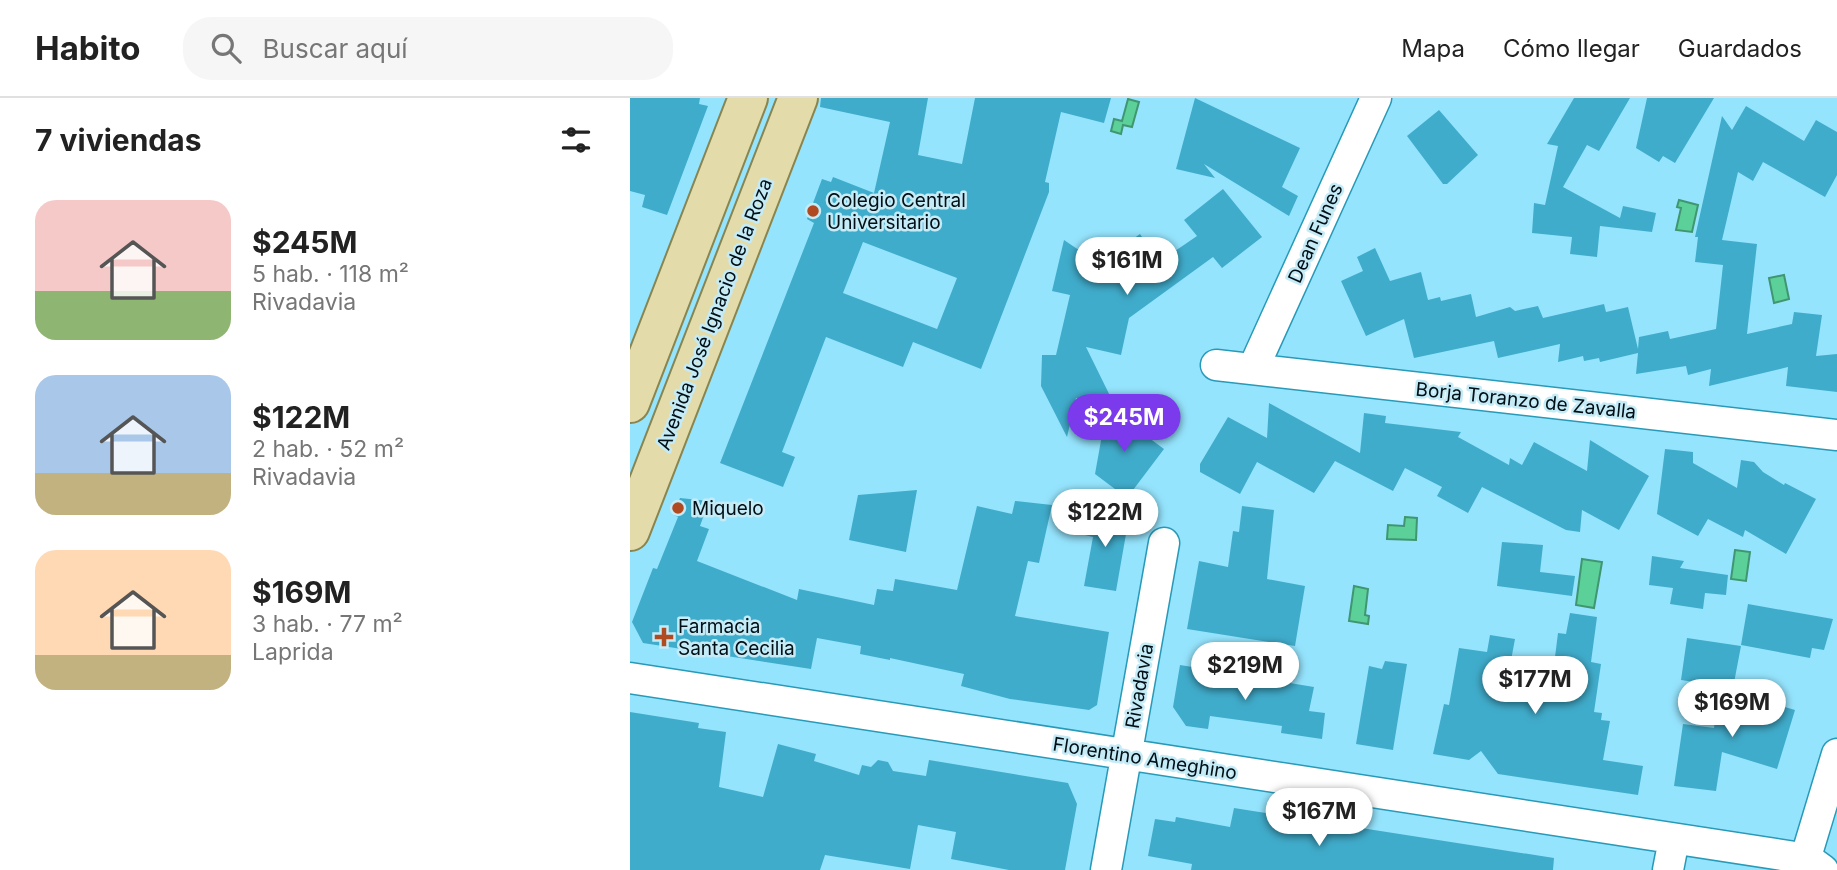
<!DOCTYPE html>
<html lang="es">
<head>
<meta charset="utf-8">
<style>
	:root { --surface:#fff; --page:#f6f6f6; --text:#222; --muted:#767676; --line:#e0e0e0; --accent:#7c3aed }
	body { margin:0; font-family:Inter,sans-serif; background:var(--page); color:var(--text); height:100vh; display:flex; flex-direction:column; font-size:26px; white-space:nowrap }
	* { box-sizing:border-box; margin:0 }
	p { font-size:23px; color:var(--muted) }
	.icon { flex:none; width:38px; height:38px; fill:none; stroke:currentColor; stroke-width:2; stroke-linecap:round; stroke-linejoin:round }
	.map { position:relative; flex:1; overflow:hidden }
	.side { display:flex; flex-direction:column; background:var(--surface); width:630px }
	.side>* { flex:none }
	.price { position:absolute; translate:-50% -60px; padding:0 16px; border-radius:24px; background:#fff; color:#222; font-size:23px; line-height:46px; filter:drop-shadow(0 2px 4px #0008) }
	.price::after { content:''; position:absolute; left:50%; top:42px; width:21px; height:16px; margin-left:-10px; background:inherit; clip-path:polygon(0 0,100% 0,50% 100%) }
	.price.active { background:var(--accent); color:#fff }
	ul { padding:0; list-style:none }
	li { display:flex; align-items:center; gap:21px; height:175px; padding:0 35px }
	li span { display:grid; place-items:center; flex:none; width:196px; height:140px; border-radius:21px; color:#555 }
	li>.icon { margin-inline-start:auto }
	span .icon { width:84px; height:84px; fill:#fffc; stroke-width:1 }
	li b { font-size:30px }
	h2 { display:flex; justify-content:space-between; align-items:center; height:84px; padding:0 35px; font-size:30px }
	header { display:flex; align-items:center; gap:42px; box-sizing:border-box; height:98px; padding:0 35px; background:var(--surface); border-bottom:2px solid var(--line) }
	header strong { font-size:33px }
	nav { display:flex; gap:38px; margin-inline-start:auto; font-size:24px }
	.search { width:490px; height:63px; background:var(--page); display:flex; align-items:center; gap:18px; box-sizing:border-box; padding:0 24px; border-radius:28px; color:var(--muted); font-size:26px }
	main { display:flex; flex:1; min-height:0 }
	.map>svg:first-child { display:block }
	.water { fill:#5cd099; stroke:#409671; stroke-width:2 }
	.building { fill:#40accb; fill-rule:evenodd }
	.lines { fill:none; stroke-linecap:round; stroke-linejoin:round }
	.minor-casing { stroke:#289ab8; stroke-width:33 }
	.primary-casing { stroke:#888551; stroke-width:42 }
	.minor { stroke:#fff; stroke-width:30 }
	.primary { stroke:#e3dcaa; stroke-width:38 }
	.poi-dot { fill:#b04a21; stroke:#c5ebf7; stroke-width:2.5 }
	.labels { text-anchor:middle; stroke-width:5; stroke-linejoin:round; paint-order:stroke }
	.poi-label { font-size:19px; fill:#000f15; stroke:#c5ebf7; text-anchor:start }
	.street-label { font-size:19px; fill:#000f15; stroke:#c5ebf7 }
</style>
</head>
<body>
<header>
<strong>Habito</strong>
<div class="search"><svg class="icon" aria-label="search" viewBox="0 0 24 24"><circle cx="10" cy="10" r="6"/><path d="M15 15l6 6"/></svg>Buscar aquí</div>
<nav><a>Mapa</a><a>Cómo llegar</a><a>Guardados</a></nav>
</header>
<main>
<section class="side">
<h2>7 viviendas<svg class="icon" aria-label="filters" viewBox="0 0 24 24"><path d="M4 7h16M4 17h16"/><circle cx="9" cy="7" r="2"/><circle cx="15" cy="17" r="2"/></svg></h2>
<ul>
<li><span style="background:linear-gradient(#f6c9c9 65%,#8fb573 0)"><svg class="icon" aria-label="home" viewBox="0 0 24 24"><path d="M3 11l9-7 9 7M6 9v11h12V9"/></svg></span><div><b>$245M</b><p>5 hab. · 118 m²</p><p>Rivadavia</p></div></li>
<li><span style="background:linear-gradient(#a9c7e8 70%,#c2b280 0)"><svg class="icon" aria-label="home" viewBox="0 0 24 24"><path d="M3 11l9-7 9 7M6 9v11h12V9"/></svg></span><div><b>$122M</b><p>2 hab. · 52 m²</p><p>Rivadavia</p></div></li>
<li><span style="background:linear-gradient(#ffd9b3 75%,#c2b280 0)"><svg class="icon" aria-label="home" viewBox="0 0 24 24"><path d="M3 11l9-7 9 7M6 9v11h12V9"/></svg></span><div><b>$169M</b><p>3 hab. · 77 m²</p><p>Laprida</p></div></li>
</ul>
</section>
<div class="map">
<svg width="1207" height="772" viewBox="0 0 1207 772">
	<rect width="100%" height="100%" fill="#95e4fd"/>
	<!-- water -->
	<path class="water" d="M 498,1 L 509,4 L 502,29 L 493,27 L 491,36 L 481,33 L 484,21 L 492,23 Z
		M 1049,102 L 1068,107 L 1062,134 L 1046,132 L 1051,110 L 1047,109 Z
		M 1154,177 L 1159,201 L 1144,205 L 1139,180 Z
		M 775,419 L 787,420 L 786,442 L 757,441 L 758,427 L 774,428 Z
		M 1105,452 L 1120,454 L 1116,483 L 1101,481 Z
		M 952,461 L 972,464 L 964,510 L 946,507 Z
		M 724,488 L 738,491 L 735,517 L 739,518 L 738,526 L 719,523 Z"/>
	<!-- building -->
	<path class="building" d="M 0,0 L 70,0 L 69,6 L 78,8 L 37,117 L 12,109 L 15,97 L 0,93 Z
		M 191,0 L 298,0 L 288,57 L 332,66 L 345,0 L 481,0 L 474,25 L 431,14 L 415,84 L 419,85 L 419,94 L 351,271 L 283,244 L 273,269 L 196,239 L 152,354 L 165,359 L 153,389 L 90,365 L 184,125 L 177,121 L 192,81 L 201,84 L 203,79 L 244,95 L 260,24 L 190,9 ZM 233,144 L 327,180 L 307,231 L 213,195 Z
		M 565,0 L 670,50 L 652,89 L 668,98 L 659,118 L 574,66 L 585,80 L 546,71 Z
		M 944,0 L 1000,0 L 969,53 L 957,47 L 933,89 L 990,120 L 993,108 L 1026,115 L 1022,134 L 970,128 L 967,159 L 940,156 L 942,139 L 902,135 L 904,105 L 915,107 L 928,48 L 917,46 Z
		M 1017,0 L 1084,0 L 1045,65 L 1033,58 L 1029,64 L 1006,50 Z
		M 1116,8 L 1174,43 L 1186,22 L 1207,34 L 1207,77 L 1195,99 L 1133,64 L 1123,83 L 1108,74 L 1092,142 L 1127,146 L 1117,236 L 1162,226 L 1164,214 L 1192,217 L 1186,258 L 1207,256 L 1207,294 L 1156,288 L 1158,269 L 1079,288 L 1081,271 L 1058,277 L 1056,268 L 1006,276 L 1008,255 L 970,264 L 969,260 L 954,263 L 953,258 L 928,264 L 930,246 L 868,260 L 864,243 L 784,260 L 774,221 L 736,238 L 711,183 L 733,173 L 727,159 L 745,150 L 760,183 L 791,174 L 798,202 L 810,199 L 811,203 L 841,196 L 846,219 L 880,209 L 885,213 L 908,208 L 913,220 L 974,206 L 976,214 L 998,209 L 1008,251 L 1009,239 L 1038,233 L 1040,241 L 1086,231 L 1093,167 L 1065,164 L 1068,139 L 1065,139 L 1092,18 L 1102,32 Z
		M 809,12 L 848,57 L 817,86 L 813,86 L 777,38 Z
		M 593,91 L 632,139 L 592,170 L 583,159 L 499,220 L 491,257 L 456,249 L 485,308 L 446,300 L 437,339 L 411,288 L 412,257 L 426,257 L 440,197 L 422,193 L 434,142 L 468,165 L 510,136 L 529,164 L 567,138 L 554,122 Z
		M 639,305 L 730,355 L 734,315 L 756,318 L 755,325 L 831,334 L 828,339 L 879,367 L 880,360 L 892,367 L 904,344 L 957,373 L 960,342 L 1019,378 L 989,432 L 952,412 L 950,434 L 936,432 L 852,389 L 838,415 L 807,398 L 812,389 L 775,370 L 763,393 L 705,363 L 684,395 L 627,364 L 610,396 L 570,374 L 570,366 L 598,319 L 637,340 Z
		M 477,309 L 534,351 L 497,400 L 465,376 Z
		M 1035,351 L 1063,354 L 1063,365 L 1107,390 L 1111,362 L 1124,364 L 1133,374 L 1154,387 L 1155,385 L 1186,401 L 1156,456 L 1115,432 L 1113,439 L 1078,421 L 1068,438 L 1027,416 Z
		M 287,392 L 276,454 L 219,442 L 228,397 Z
		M 50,400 L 79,403 L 70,428 L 79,431 L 67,463 L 167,502 L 169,491 L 244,507 L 247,491 L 263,493 L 265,481 L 327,492 L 347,408 L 382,416 L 385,403 L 422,407 L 409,465 L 398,463 L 385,518 L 479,534 L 467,607 L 459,612 L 380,601 L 331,588 L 334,576 L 260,560 L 260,562 L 230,556 L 231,548 L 187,540 L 181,571 L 13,545 L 2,524 L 23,470 L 27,471 L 48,419 L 44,417 Z
		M 612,408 L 644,412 L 637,481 L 675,488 L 665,548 L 557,531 L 569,463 L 598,469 L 603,433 L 609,434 Z
		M 459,412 L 499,419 L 486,493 L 454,488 L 463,439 L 455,437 Z
		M 872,444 L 913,447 L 910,474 L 945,478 L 942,498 L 867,488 Z
		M 1022,458 L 1054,463 L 1050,470 L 1098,477 L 1096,497 L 1075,495 L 1073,511 L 1040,506 L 1043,490 L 1019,487 Z
		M 1118,506 L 1203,521 L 1194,552 L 1182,550 L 1180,560 L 1111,547 Z
		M 940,515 L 967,519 L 961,564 L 971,566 L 964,614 L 972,615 L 971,622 L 980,623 L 973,662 L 1013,668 L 1008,697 L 868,676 L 851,653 L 839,662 L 803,656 L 814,606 L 819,607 L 829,550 L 857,554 L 860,537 L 885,541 L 877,584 L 921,591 L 928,535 L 936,536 Z
		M 1057,540 L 1111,548 L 1103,590 L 1051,582 Z
		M 755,563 L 777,566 L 763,652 L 726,646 L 739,568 L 752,571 Z
		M 550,567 L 684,589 L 679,613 L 695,615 L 692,641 L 651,635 L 652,628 L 580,618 L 578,631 L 556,628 L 543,609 Z
		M 1090,590 L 1165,612 L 1147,671 L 1092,654 L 1086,693 L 1044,688 L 1053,626 L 1084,630 Z
		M 0,614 L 69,625 L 68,630 L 96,634 L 89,689 L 133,699 L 148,646 L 186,656 L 184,663 L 229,677 L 232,667 L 241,669 L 248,662 L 258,664 L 263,673 L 296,678 L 299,662 L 438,685 L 447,706 L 435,772 L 379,772 L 321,761 L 326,734 L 288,727 L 280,771 L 195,757 L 190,772 L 0,772 Z
		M 604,710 L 924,760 L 923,772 L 561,772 L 562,766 L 518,758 L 525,721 L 545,724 L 546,719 L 600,729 Z"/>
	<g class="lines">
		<defs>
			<path id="minor" d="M 586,267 L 1207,337
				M 623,271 L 746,0
				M 0,580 L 1178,761 L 1193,772
				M 476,772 L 534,445
				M 1038,772 L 1044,741
				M 1172,772 L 1207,656"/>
			<path id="primary" d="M 0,305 L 118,0
				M 0,433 L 168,0"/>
		</defs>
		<!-- minor casing -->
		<use href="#minor" class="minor-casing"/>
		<!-- primary casing -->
		<use href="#primary" class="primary-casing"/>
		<!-- minor -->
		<use href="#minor" class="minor"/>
		<!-- primary -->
		<use href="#primary" class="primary"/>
	</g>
	<!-- markers -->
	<g class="poi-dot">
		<circle cx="183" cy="113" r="7"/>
		<circle cx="48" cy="410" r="7"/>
		<path d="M30.5 528.5h7v7h7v7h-7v7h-7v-7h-7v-7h7z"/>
	</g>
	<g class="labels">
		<!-- poi labels -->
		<g class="poi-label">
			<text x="197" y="109">Colegio Central<tspan x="197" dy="22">Universitario</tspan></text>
			<text x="62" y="417">Miquelo</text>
			<text x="48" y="535">Farmacia<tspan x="48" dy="22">Santa Cecilia</tspan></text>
		</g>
		<!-- street labels -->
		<g class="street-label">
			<text transform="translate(685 135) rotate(-66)" y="7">Dean Funes</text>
			<text transform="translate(84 216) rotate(-69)" y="7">Avenida José Ignacio de la Roza</text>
			<text transform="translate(896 302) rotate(6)" y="7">Borja Toranzo de Zavalla</text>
			<text transform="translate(509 588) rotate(-80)" y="7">Rivadavia</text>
			<text transform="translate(515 660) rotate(9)" y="7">Florentino Ameghino</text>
		</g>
	</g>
</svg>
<b class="price" style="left:497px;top:199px">$161M</b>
<b class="price active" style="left:494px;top:356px">$245M</b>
<b class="price" style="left:475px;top:451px">$122M</b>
<b class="price" style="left:615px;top:604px">$219M</b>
<b class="price" style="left:905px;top:618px">$177M</b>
<b class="price" style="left:1102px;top:641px">$169M</b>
<b class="price" style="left:689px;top:750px">$167M</b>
</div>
</main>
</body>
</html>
